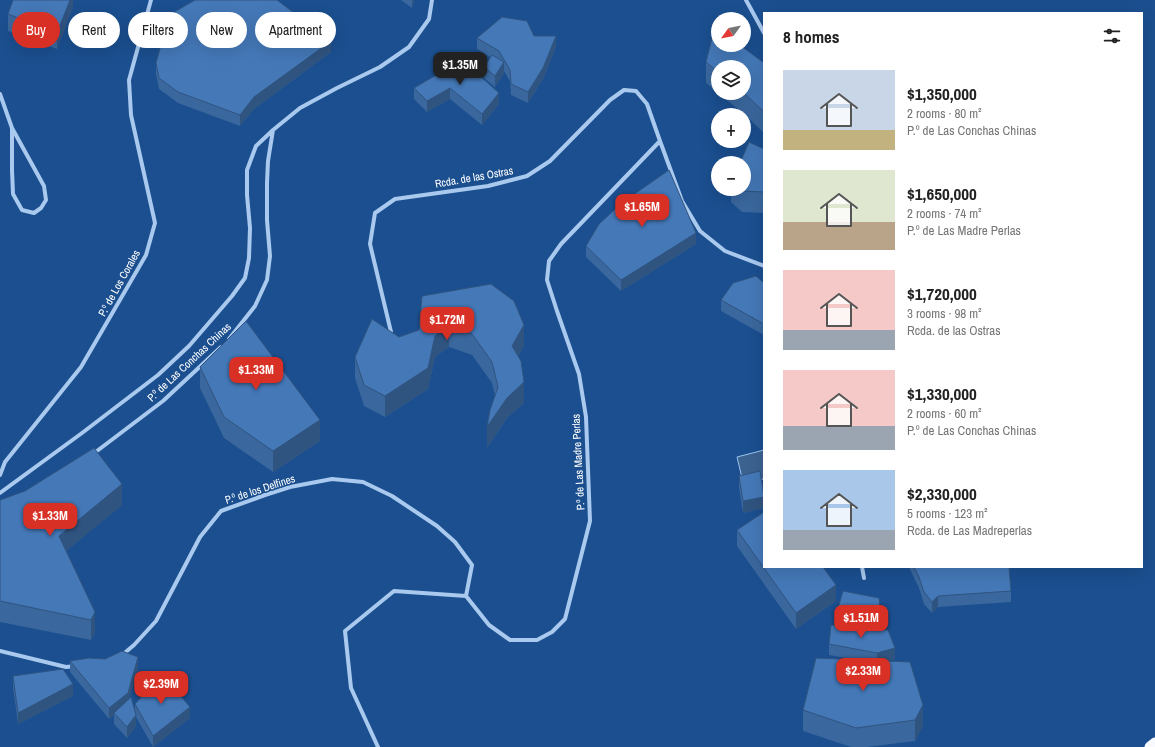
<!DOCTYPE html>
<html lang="en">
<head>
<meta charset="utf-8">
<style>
	:root { --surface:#fff; --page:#f2f2f2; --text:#222; --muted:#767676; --accent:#d93025 }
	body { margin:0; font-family:"Archivo Narrow",sans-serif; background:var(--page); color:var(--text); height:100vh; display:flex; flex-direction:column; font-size:15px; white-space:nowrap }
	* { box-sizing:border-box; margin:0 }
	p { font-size:13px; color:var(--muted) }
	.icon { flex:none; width:22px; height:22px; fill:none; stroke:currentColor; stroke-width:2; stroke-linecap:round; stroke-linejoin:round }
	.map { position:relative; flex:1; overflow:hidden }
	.drawer { position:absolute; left:763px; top:12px; width:380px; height:556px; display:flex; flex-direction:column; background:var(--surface); border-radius:0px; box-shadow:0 4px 16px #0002 }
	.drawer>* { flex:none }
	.guide { position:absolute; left:12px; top:12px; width:380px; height:36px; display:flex; gap:8px }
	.needle { width:26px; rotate:237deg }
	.controls { position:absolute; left:711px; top:12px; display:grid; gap:8px }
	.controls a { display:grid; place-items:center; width:40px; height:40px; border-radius:50%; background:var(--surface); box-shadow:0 4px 16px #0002; font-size:20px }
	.price { position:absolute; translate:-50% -34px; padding:0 9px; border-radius:8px; background:var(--accent); color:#fff; font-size:13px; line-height:26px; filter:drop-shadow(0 1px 2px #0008) }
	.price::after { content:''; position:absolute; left:50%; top:24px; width:12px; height:9px; margin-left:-6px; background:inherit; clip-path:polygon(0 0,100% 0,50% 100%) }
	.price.selected { background:#222; color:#fff }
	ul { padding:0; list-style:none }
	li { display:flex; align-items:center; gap:12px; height:100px; padding:0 20px }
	li span { display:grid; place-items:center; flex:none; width:112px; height:80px; border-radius:0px; color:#555 }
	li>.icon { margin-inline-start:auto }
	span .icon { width:48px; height:48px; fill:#fffc; stroke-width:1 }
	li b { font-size:17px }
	h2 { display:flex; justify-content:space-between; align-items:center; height:48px; padding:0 20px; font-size:17px }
	.tag { padding:0 14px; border-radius:18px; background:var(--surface); box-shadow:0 4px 16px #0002; font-size:14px; line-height:36px }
	.tag.selected { background:var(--accent); color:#fff }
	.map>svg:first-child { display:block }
	.water { fill:#3c6290; stroke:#9cc4f0 }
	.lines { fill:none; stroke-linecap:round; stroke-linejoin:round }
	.minor { stroke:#a9c9ee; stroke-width:4 }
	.trunk { stroke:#f8faff; stroke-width:11 }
	.wall { fill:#3a679d }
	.shaded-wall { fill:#305480 }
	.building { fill:#4478b7; stroke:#305480 }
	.labels { text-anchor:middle; stroke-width:3; stroke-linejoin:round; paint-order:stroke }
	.street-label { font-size:11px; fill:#fff; stroke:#1b4f8f }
</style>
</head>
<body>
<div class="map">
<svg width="1155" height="747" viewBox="0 0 1155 747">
	<rect width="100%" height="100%" fill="#1b4f8f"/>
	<!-- water -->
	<path class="water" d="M 764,450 L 764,479 L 743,482 L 737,457 Z"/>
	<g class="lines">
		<!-- minor -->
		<path class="minor" d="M 746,0 L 764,33
			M 0,94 L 12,128 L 44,186 L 46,200 L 41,208 L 34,213 L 22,210 L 13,194 L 12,170 L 12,128
			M 391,332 L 370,244 L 375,213 L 395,199 L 488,186 L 527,176 L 550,161 L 610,100 L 624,90 L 636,91 L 647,104 L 660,141
			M 229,339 L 255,306 L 267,280 L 270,256 L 267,220 L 267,183 L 268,161 L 273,130
			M 93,454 L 163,401 L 221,347
			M 0,475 L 5,462 L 81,367 L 146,255 L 155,223 L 131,115 L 129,80 L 151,0
			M 0,493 L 82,433 L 158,375 L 189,346 L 232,296 L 245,278 L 249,258 L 250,228 L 247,195 L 247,170 L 256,146 L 273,130 L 300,108 L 337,88 L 380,67 L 409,47 L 429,19 L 432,0
			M 862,567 L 864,578
			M 0,651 L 66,667 L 76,666
			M 121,656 L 134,645 L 156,621 L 200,537 L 221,511 L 265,495 L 290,487 L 332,479 L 363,482 L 392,496 L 437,526 L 455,542 L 472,565 L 466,596
			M 378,747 L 351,688 L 345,631 L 394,591 L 466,596 L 489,625 L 510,640 L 537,640 L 552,632 L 565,619 L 590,521 L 586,417 L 579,374 L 557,311 L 547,280 L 549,261 L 561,244 L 660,141 L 682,201 L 700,231 L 725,251 L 764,266"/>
		<!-- trunk -->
		<path class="trunk" d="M 1150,747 L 1155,743"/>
	</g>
	<!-- wall -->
	<path class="wall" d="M 73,0 L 73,7 L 57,49 L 8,31 L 8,14 Z
		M 401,0 L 414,0 L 412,8 Z
		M 534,36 L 556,47 L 543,79 L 528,103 L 511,95 L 510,81 L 504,71 L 504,73 L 495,87 L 484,78 L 484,67 L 490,57 L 477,49 L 477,38 Z
		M 331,52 L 254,109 L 240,126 L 178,103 L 159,89 L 156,74 L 156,63 Z
		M 462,60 L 499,104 L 482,125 L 450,99 L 427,112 L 414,99 L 414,88 Z
		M 706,62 L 764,63 L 764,133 L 743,113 L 718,93 L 744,93 L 718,67 L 718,93 L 706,83 Z
		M 764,149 L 764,213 L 742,212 L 731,202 L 731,189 L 744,189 Z
		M 696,244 L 621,291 L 586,257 L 586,246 Z
		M 764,283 L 764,335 L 721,311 L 721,300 Z
		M 422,296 L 524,346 L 518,356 L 524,403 L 507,418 L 487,448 L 495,396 L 492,383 L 472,355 L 449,347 L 435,357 L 428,389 L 385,417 L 364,406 L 355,378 L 355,357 L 399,337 L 419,330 Z
		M 200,367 L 320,441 L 273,472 L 224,438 L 200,388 Z
		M 739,476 L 764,508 L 743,513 L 739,488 Z
		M 0,500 L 122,505 L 66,551 L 95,632 L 91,640 L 0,622 Z
		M 737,530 L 836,601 L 796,629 L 737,546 Z
		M 909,567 L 1009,567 L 1011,591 L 1011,602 L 938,607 L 932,613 L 924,604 L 919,588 Z
		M 834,622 L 881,625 L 881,629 L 895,659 L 888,661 L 923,726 L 915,741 L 867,747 L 851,747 L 803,731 L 803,710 L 851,659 L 829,655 L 829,644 L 834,625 Z
		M 70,661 L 138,669 L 129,698 L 135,711 L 135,704 L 190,718 L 153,747 L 136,717 L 136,726 L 127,738 L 114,724 L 114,715 L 109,719 L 70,672 Z
		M 13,676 L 73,696 L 18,724 L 13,687 Z"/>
	<!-- shaded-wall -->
	<path class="shaded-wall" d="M 70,0 L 73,0 L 73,7 L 57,49 L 57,33 Z
		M 412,0 L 414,0 L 412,8 Z
		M 556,36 L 556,47 L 543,79 L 528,103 L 528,92 Z
		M 331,41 L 331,52 L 254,109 L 240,126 L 240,115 L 254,97 Z
		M 504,62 L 504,73 L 495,87 L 495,76 Z
		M 450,88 L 450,99 L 427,112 L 427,101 Z
		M 499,93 L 499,104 L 482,125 L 482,114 Z
		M 696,233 L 696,244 L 621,291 L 621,280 Z
		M 524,325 L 524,346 L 512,366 L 512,346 Z
		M 449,326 L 449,347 L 435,357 L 428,389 L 385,417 L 385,396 L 435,336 Z
		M 524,382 L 524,403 L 507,418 L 487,448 L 487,427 L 507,398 Z
		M 320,420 L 320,441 L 273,472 L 273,451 Z
		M 122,484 L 122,505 L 59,557 L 59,536 Z
		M 764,497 L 764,508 L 743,513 L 743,501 Z
		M 836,585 L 836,601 L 796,629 L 796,613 Z
		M 938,596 L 938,607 L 932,613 L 932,602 Z
		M 95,612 L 95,632 L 91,640 L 91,620 Z
		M 895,648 L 895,659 L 877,664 L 877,653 Z
		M 138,657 L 138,669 L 128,704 L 114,713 L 114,715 L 109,719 L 109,708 Z
		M 73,684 L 73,696 L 18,724 L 18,713 Z
		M 923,705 L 923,726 L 915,741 L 915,720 Z
		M 190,707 L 190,718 L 153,747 L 153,736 Z
		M 136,715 L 136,726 L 127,738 L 127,727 Z"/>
	<!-- building -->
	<path class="building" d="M 13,0 L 70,0 L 57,33 L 8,14 Z
		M 195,0 L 277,0 L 331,41 L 254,97 L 240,115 L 178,92 L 159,78 L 156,63 L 169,15 Z
		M 502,17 L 527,21 L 534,36 L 556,36 L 543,68 L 528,92 L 511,84 L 510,70 L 499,51 L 477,38 Z
		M 715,26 L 718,28 L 718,45 L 740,45 L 764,63 L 764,112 L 744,93 L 744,67 L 718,67 L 718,72 L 706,62 Z
		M 492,55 L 504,62 L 495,76 L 484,67 Z
		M 462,60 L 499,93 L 482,114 L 450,88 L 427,101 L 414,88 Z
		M 749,142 L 764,149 L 764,192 L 742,191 L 740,189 L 744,189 L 744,163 L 740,163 Z
		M 669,170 L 696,233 L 621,280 L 586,246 L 599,224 L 623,202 Z
		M 756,276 L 764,283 L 764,324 L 721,300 L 733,283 Z
		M 491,284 L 514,301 L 524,325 L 512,346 L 521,361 L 524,382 L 507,398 L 487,427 L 490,410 L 498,387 L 492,362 L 472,334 L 449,326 L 435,336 L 428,368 L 385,396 L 364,385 L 355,357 L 372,319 L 399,337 L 419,330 L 422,296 Z
		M 246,321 L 320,420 L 273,451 L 224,417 L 200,367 Z
		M 94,448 L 122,484 L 59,536 L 95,612 L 91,620 L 0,601 L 0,500 L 25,491 Z
		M 760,471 L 764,497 L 743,501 L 739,476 Z
		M 764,512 L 764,567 L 823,567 L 836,585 L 796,613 L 737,530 Z
		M 914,567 L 1009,567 L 1011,591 L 938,596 L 932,602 L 924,592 L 919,577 Z
		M 843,591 L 879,598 L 881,625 L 834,622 Z
		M 831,625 L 888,630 L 895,648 L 877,653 L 829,644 Z
		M 122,651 L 138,657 L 128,693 L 109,708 L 70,661 L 89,658 L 105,659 Z
		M 816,658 L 910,662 L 923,705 L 915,720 L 856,728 L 803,710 Z
		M 63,669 L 73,684 L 18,713 L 13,676 Z
		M 162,674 L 190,707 L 153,736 L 135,704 Z
		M 131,697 L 136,715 L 127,727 L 114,713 Z"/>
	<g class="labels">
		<!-- street labels -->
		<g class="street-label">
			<text transform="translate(474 177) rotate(-10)" y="4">Rcda. de las Ostras</text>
			<text transform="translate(119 283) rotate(-61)" y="4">P.º de Los Corales</text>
			<text transform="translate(189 362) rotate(-43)" y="4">P.º de Las Conchas Chinas</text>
			<text transform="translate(578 462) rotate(-93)" y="4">P.º de Las Madre Perlas</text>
			<text transform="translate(260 489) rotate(-18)" y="4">P.º de los Delfines</text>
		</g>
	</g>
</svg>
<div class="controls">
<a><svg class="needle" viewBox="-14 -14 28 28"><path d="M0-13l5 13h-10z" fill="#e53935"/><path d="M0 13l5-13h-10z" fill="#767676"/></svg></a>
<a><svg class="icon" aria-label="layers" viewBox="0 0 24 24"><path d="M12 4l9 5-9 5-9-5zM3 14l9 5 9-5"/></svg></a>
<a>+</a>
<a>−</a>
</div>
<b class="price selected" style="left:460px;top:86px">$1.35M</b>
<b class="price" style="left:642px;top:228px">$1.65M</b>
<b class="price" style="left:447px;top:341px">$1.72M</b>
<b class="price" style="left:256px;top:391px">$1.33M</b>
<b class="price" style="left:50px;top:537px">$1.33M</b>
<b class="price" style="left:861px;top:639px">$1.51M</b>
<b class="price" style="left:863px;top:692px">$2.33M</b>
<b class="price" style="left:161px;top:705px">$2.39M</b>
<div class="guide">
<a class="tag selected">Buy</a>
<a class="tag">Rent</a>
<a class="tag">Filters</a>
<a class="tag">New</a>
<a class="tag">Apartment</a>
</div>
<section class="drawer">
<h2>8 homes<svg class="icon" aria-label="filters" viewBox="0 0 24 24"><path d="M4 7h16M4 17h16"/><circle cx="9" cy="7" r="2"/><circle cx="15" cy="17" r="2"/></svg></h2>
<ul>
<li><span style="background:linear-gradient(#c9d6e8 75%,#c2b280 0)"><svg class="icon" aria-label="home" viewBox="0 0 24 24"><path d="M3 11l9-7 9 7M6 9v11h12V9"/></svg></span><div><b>$1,350,000</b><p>2 rooms · 80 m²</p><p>P.º de Las Conchas Chinas</p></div></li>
<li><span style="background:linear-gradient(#dfe7d0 65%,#b9a48a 0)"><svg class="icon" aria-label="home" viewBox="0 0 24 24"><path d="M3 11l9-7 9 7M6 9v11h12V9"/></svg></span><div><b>$1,650,000</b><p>2 rooms · 74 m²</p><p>P.º de Las Madre Perlas</p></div></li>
<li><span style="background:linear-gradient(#f6c9c9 75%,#9aa5b1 0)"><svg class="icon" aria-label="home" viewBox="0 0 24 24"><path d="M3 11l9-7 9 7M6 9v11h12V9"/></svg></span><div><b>$1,720,000</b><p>3 rooms · 98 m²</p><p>Rcda. de las Ostras</p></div></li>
<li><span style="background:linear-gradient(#f6c9c9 70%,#9aa5b1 0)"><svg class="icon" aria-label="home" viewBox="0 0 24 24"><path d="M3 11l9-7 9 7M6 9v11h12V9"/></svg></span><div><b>$1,330,000</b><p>2 rooms · 60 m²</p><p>P.º de Las Conchas Chinas</p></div></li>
<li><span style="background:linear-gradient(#a9c7e8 75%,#9aa5b1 0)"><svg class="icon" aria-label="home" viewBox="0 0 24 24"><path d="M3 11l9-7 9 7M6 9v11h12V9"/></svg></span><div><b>$2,330,000</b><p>5 rooms · 123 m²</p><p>Rcda. de Las Madreperlas</p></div></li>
</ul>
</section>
</div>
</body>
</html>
